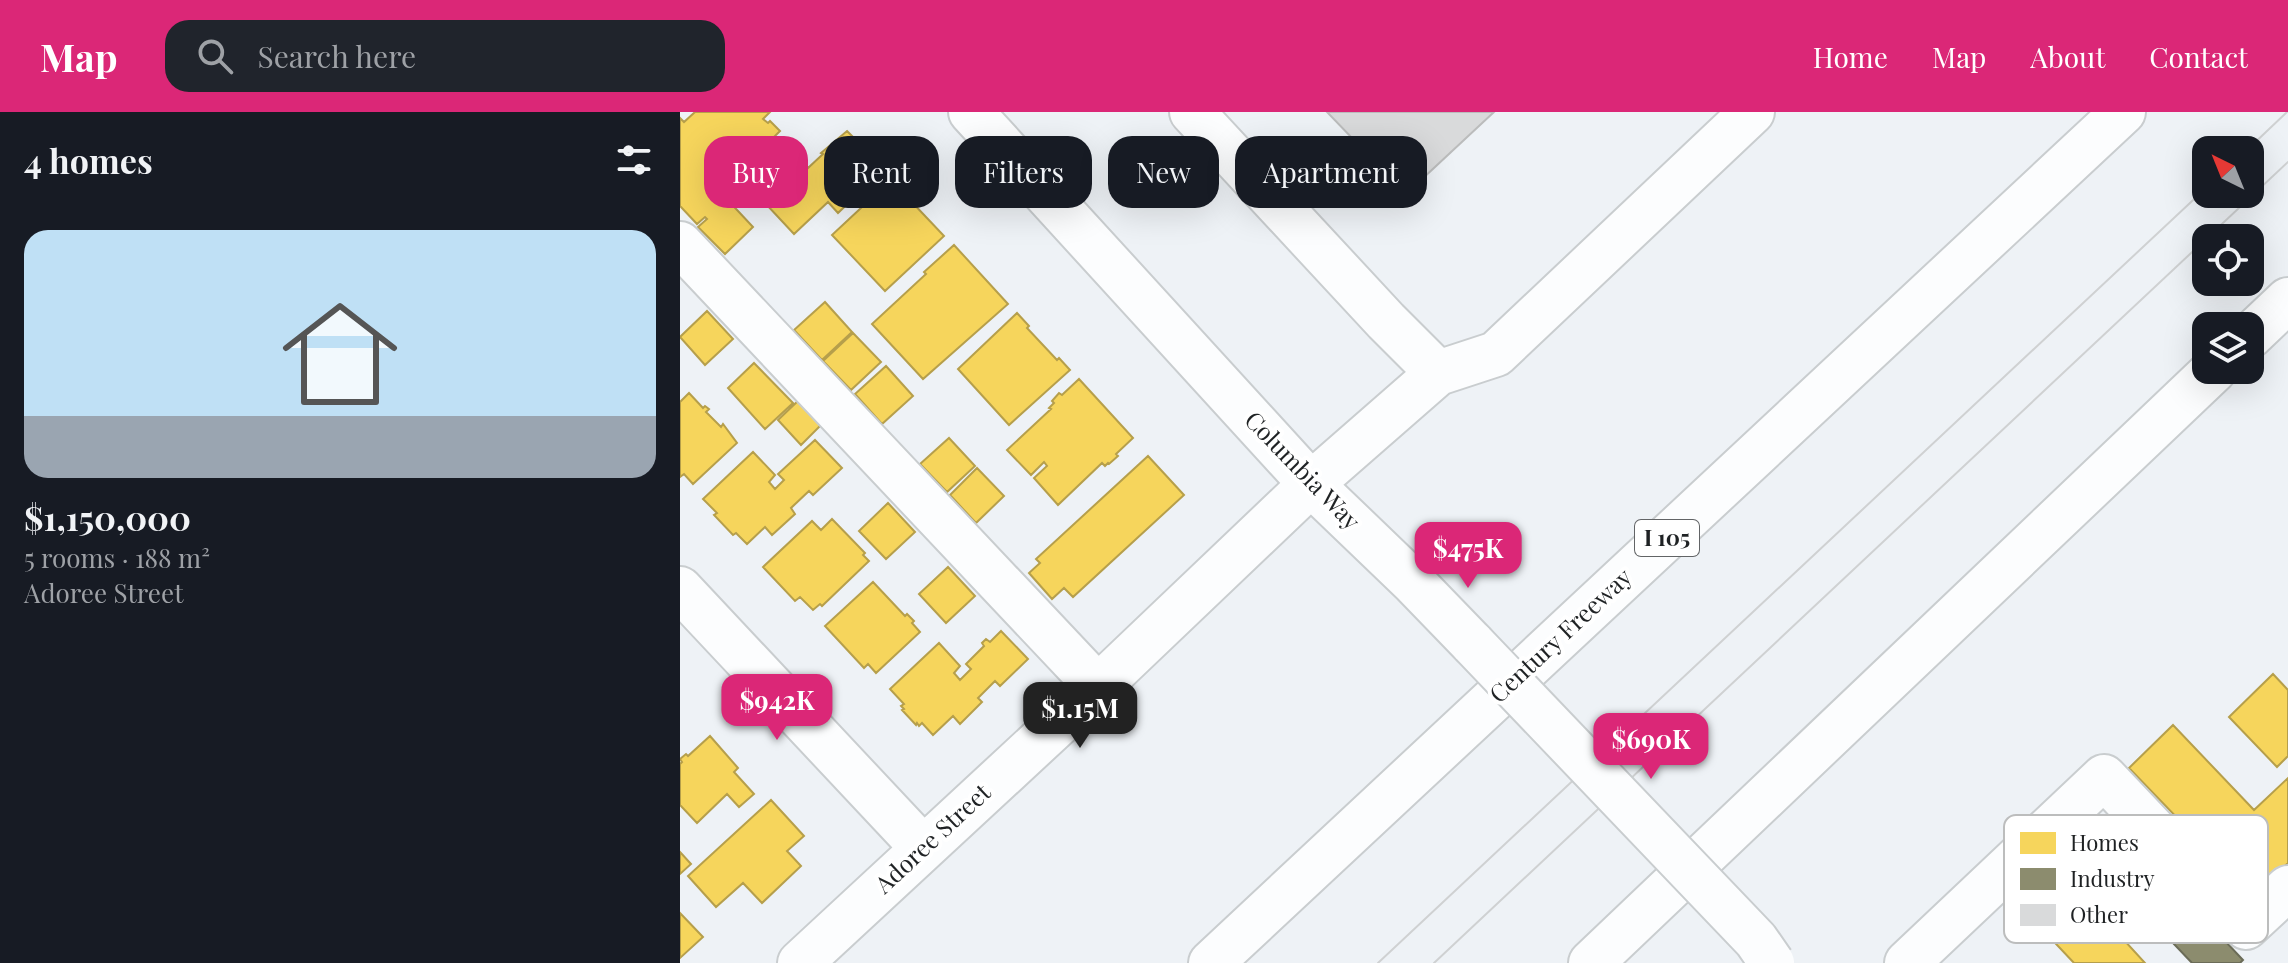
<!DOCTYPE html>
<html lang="en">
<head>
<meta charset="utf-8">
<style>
	:root { --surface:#171b24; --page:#20242c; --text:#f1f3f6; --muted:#9ea1a6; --accent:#db2777 }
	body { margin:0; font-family:"Playfair Display",serif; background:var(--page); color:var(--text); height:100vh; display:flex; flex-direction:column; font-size:30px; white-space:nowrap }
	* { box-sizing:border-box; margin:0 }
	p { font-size:26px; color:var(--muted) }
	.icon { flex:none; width:44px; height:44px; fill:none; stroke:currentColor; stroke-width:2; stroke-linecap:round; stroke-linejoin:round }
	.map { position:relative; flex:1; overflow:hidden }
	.details { display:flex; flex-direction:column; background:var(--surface); width:680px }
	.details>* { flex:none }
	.banner { position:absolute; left:24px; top:24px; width:760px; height:72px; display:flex; gap:16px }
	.needle { width:52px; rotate:317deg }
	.fabs { position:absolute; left:1512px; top:24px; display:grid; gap:16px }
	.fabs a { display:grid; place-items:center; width:72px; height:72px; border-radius:16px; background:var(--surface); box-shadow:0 8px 32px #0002; font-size:40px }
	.price { position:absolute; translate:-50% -68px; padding:0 18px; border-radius:16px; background:var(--accent); color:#fff; font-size:26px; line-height:52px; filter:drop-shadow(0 2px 4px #0008) }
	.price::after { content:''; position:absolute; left:50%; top:48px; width:24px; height:18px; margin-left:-12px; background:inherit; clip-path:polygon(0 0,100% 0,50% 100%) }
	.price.on { background:#222; color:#fff }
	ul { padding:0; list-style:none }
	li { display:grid; align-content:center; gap:16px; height:424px; padding:0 24px }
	li span { display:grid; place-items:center; height:248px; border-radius:24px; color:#555 }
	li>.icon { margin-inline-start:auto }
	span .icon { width:144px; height:144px; fill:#fffc; stroke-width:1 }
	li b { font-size:34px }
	h2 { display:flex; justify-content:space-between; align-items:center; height:96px; padding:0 24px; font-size:34px }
	.pill { padding:0 28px; border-radius:24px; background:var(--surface); box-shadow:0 8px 32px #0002; font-size:28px; line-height:72px }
	.pill.on { background:var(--accent); color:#fff }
	header { display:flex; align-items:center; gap:48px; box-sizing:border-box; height:112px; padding:0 40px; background:var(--accent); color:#fff }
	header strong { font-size:38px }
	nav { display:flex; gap:44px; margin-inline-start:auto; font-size:28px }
	.search { width:560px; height:72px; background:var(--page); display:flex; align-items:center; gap:20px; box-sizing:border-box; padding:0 28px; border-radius:24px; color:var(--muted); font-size:30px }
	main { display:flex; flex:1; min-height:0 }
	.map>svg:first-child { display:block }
	.homes { fill:#f6d55c; stroke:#b69f4b; stroke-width:2 }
	.industry { fill:#8c8c6e; stroke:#6b6c58; stroke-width:2 }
	.building { fill:#d9dadb; stroke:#bbbcbc; stroke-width:2 }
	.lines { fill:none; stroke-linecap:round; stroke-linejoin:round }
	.minor-casing { stroke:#c9cdcf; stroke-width:48 }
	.highway-casing { stroke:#c9cdcf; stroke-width:48 }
	.minor { stroke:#fcfdfe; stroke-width:44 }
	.highway { stroke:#fcfdfe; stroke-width:44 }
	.tram { stroke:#cfd1d2; stroke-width:2 }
	.minor-bridge-casing { stroke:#c9cdcf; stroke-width:48; stroke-linecap:butt }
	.minor-bridge { stroke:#fcfdfe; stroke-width:44 }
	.labels { text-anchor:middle; stroke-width:8; stroke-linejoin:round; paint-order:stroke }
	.shield { fill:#fff; stroke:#626466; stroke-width:2 }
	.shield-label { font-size:22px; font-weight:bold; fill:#1f2224 }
	.street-label { font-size:24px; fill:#1f2224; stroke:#fff }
	.key { fill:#fff; stroke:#bcbdbd; stroke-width:2 }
	.key-label { font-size:22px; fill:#1f2224 }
</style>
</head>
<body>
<header>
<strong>Map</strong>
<div class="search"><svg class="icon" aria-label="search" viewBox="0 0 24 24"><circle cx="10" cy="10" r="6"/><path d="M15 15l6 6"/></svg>Search here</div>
<nav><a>Home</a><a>Map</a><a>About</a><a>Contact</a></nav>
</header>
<main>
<section class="details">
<h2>4 homes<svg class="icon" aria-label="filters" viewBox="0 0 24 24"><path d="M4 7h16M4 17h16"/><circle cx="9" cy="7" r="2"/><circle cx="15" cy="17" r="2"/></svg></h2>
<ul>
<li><span style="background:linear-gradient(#bfe0f5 75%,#9aa5b1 0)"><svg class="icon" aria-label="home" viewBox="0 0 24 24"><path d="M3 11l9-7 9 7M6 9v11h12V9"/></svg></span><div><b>$1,150,000</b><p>5 rooms · 188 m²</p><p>Adoree Street</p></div></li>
</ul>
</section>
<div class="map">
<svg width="1608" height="851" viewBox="0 0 1608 851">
	<rect width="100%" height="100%" fill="#eef2f6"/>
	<!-- homes -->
	<path class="homes" d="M 15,0 L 90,0 L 83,7 L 88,11 L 90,9 L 100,19 L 94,25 L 96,27 L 62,58 L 66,62 L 43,83 L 73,115 L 45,142 L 18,115 L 27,107 L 25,105 L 17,112 L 0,94 L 0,6 L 4,10 Z
		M 167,19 L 183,35 L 182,36 L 186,41 L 188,40 L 203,58 L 158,101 L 148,90 L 114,122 L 72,77 L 113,39 L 128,56 L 143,42 L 141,41 Z
		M 211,68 L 264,124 L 205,179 L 152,123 Z
		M 274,133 L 328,192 L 243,267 L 192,212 L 246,162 L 244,160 Z
		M 145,190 L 172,220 L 142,248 L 114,218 Z
		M 27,199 L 53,227 L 25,253 L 0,225 Z
		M 337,201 L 349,214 L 347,216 L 377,248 L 379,246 L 390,258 L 329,313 L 278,257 Z
		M 173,221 L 201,250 L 171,278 L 143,249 Z
		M 74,251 L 113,291 L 85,317 L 48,276 Z
		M 206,254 L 233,284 L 202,312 L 175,282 Z
		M 399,267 L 453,326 L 436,342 L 438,344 L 429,352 L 428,351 L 425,354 L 422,351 L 378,393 L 354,366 L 367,354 L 364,350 L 351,363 L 327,338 L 371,297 L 369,296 L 374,291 L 372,289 L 379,281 L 382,283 Z
		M 9,281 L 23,296 L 25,294 L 29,297 L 26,300 L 41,315 L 43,312 L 57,331 L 13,372 L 4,362 L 0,365 L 0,290 Z
		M 120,287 L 143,311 L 121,333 L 98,308 Z
		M 269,326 L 295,354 L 267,380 L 240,352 Z
		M 135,328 L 162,356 L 133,383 L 129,379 L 111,396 L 115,402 L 92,423 L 85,415 L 67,432 L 56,421 L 53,423 L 34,403 L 37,401 L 23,387 L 73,340 L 95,363 L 89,370 L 95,377 L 104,368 L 98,362 Z
		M 468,344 L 504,383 L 393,485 L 384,476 L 372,487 L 349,461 L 360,451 L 356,447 Z
		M 297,356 L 324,384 L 296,411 L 270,383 Z
		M 208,391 L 235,420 L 206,447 L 179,419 Z
		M 152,407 L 185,441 L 183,443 L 189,449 L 142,494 L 140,492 L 133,498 L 120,485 L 115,489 L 83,455 L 132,409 L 141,418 Z
		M 268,455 L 295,484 L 266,511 L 239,482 Z
		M 193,470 L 225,504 L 227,502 L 234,509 L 232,511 L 240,520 L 196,561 L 188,552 L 184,556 L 145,514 Z
		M 321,519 L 348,547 L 320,574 L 315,569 L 298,586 L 302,590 L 280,612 L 273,604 L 253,623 L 242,611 L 239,614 L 237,611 L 236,613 L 222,598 L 224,597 L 221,594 L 224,592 L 210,577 L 259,531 L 280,554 L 274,561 L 280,568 L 291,557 L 286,552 L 304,534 L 302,531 L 306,527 L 310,530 Z
		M 1593,562 L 1608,578 L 1608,644 L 1597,655 L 1549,605 Z
		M 1493,613 L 1574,698 L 1608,666 L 1608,751 L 1586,772 L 1558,769 L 1449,656 Z
		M 30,624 L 58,656 L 54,660 L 74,682 L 59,695 L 47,682 L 17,711 L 0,693 L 0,652 L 2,650 L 0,647 L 6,642 L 8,644 Z
		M 91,688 L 124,724 L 107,739 L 121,754 L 82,791 L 63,771 L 36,795 L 8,764 Z
		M 0,740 L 11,752 L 0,762 Z
		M 1400,780 L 1465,851 L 1394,851 L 1361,816 Z
		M 0,801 L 23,825 L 0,846 Z"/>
	<!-- industry -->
	<path class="industry" d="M 1464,743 L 1563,848 L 1560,851 L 1512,851 L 1435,770 Z"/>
	<!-- building -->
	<path class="building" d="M 647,0 L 814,0 L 726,82 Z"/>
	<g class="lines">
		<defs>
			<path id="minor" d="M 291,0 L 631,372 L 734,471 L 793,532
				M 512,0 L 706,209 L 758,261
				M 0,132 L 418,575
				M 0,477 L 243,736
				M 120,851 L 418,575 L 631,372 L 758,261 L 816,242 L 1072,0
				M 1227,851 L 1424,665 L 1566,815 L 1608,776"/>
			<path id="highway" d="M 1570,224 L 1608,188
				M 531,851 L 1443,0
				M 911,851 L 1534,258"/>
		</defs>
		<!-- minor casing -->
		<use href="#minor" class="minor-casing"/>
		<!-- highway casing -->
		<use href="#highway" class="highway-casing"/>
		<!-- minor -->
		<use href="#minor" class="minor"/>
		<!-- highway -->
		<use href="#highway" class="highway"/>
		<!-- tram -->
		<path class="tram" d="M 1567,38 L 1607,0
			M 1527,126 L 1608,50
			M 698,851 L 1526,76
			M 754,851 L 1526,127"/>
		<defs>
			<path id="minor-bridge" d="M 793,532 L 1076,828 L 1092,851"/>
		</defs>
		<!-- minor-bridge casing -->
		<use href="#minor-bridge" class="minor-bridge-casing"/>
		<!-- minor-bridge -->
		<use href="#minor-bridge" class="minor-bridge"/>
	</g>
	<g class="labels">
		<!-- shield labels -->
		<rect class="shield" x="955" y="408" width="64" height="36" rx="6"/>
		<g class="shield-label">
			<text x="987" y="434">I 105</text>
		</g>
		<!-- street labels -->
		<g class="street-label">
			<text transform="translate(622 359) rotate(46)" y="8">Columbia Way</text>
			<text transform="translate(881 524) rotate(-43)" y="8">Century Freeway</text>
			<text transform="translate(253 727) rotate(-43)" y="8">Adoree Street</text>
		</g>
	</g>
	<!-- legend -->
	<rect x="1324" y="703" width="264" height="128" rx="12" class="key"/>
	<rect x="1340" y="720" width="36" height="22" fill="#f6d55c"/>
	<rect x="1340" y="756" width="36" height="22" fill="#8c8c6e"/>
	<rect x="1340" y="792" width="36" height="22" fill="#d9dadb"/>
	<g class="key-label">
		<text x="1390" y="739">Homes</text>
		<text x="1390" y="775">Industry</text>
		<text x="1390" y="811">Other</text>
	</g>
</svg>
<div class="fabs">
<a><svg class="needle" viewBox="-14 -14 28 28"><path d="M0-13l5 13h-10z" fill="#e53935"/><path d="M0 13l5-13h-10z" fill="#9ea1a6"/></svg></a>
<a><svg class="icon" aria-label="locate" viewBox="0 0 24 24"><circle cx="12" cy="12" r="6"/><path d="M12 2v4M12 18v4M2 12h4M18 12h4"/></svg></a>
<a><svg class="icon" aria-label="layers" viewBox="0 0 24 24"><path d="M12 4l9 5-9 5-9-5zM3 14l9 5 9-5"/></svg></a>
</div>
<b class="price" style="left:788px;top:478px">$475K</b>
<b class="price" style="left:97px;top:630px">$942K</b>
<b class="price on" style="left:400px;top:638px">$1.15M</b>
<b class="price" style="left:971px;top:669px">$690K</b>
<div class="banner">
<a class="pill on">Buy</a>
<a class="pill">Rent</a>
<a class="pill">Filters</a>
<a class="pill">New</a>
<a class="pill">Apartment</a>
</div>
</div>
</main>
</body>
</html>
